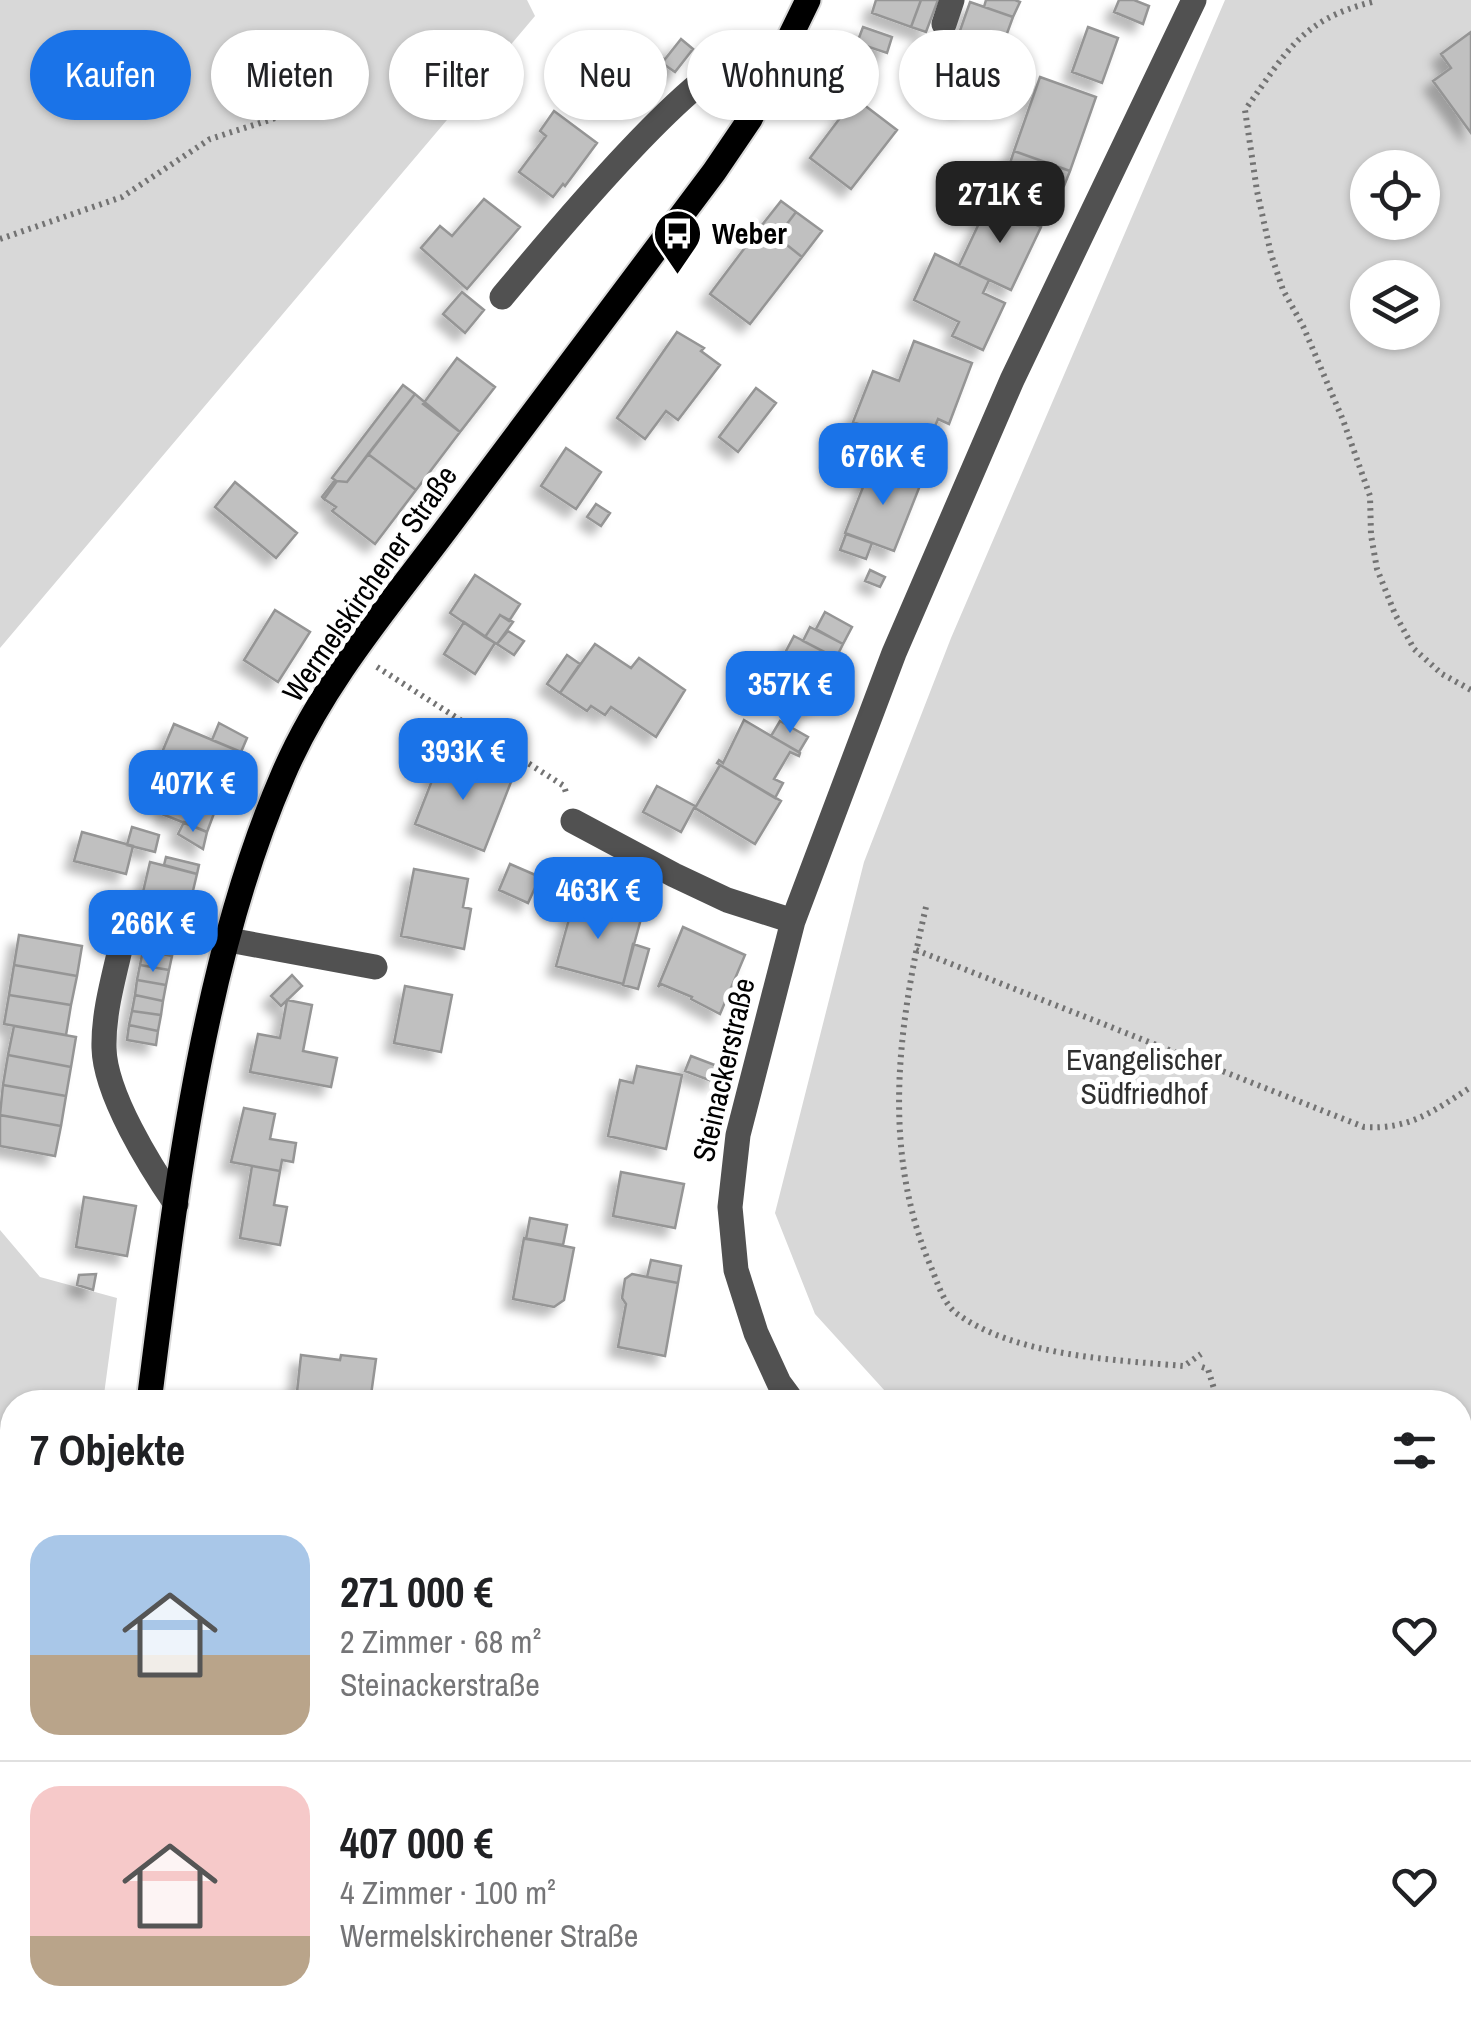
<!DOCTYPE html>
<html lang="de">
<head>
<meta charset="utf-8">
<style>
	:root { --surface:#fff; --page:#f2f2f2; --text:#202124; --muted:#757577; --line:#e0e0e0; --accent:#1a73e8 }
	body { margin:0; font-family:"Archivo Narrow",sans-serif; background:var(--page); color:var(--text); height:100vh; display:flex; flex-direction:column; font-size:38px; white-space:nowrap }
	* { box-sizing:border-box; margin:0 }
	p { font-size:32px; color:var(--muted) }
	.icon { flex:none; width:55px; height:55px; fill:none; stroke:currentColor; stroke-width:2; stroke-linecap:round; stroke-linejoin:round }
	.map { position:relative; flex:1; overflow:hidden }
	.drawer { position:absolute; left:0px; top:1390px; width:1472px; height:642px; display:flex; flex-direction:column; background:var(--surface); border-radius:40px 40px 0 0; box-shadow:0 2px 8px #0004 }
	.drawer>* { flex:none }
	.banner { position:absolute; left:30px; top:30px; width:1412px; height:90px; display:flex; gap:20px }
	.tools { position:absolute; left:1350px; top:150px; display:grid; gap:20px }
	.tools a { display:grid; place-items:center; width:90px; height:90px; border-radius:50%; background:var(--surface); box-shadow:0 2px 8px #0004; font-size:50px }
	.price { position:absolute; translate:-50% -85px; padding:0 22px; border-radius:20px; background:var(--accent); color:#fff; font-size:32px; line-height:65px; filter:drop-shadow(0 2px 5px #0008) }
	.price::after { content:''; position:absolute; left:50%; top:60px; width:30px; height:22px; margin-left:-15px; background:inherit; clip-path:polygon(0 0,100% 0,50% 100%) }
	.price.current { background:#222; color:#fff }
	ul { padding:0; list-style:none }
	li { display:flex; align-items:center; gap:30px; height:250px; padding:0 30px }
	li+li { border-top:2px solid var(--line) }
	li span { display:grid; place-items:center; flex:none; width:280px; height:200px; border-radius:30px; color:#555 }
	li>.icon { margin-inline-start:auto }
	span .icon { width:120px; height:120px; fill:#fffc; stroke-width:1 }
	li b { font-size:42px }
	h2 { display:flex; justify-content:space-between; align-items:center; height:120px; padding:0 30px; font-size:42px }
	.pill { padding:0 35px; border-radius:45px; background:var(--surface); box-shadow:0 2px 8px #0004; font-size:35px; line-height:90px }
	.pill.current { background:var(--accent); color:#fff }
	.map>svg:first-child { display:block }
	.green { fill:#d8d8d8; fill-rule:evenodd }
	.building { fill:#c0c0c0; stroke:#959595; stroke-width:2.5; filter:url(#shadow) }
	.lines { fill:none; stroke-linecap:round; stroke-linejoin:round }
	.major-casing { stroke:#dbdbdb; stroke-width:29 }
	.path { stroke:#737373; stroke-width:6; stroke-dasharray:2.5 5; stroke-linecap:butt }
	.minor { stroke:#515151; stroke-width:25 }
	.major { stroke:#000; stroke-width:25 }
	.labels { text-anchor:middle; stroke-width:10; stroke-linejoin:round; paint-order:stroke }
	.poi-label { font-size:30px; font-weight:bold; fill:#000; stroke:#fff; text-anchor:start }
	.street-label { font-size:30px; fill:#000; stroke:#fff }
	.park-label { font-size:30px; fill:#2f2f2f; stroke:#fff }
</style>
</head>
<body>
<div class="map">
<svg width="1471" height="2032" viewBox="0 0 1471 2032">
	<defs>
		<filter id="shadow"><feDropShadow dx="-9" dy="9" stdDeviation="5" flood-color="#0004"/></filter>
	</defs>
	<rect width="100%" height="100%" fill="#fff"/>
	<!-- green -->
	<path class="green" d="M 0,0 L 527,0 L 535,16 L 0,648 Z
		M 1471,0 L 1471,1456 L 1460,1457 L 1460,1402 L 895,1402 L 815,1314 L 775,1213 L 864,862 L 951,638 L 1225,0 ZM 1368,168 L 1422,168 L 1422,222 L 1368,222 ZM 1368,278 L 1422,278 L 1422,332 L 1368,332 Z
		M 0,1230 L 40,1277 L 117,1298 L 103,1402 L 12,1402 L 12,1922 L 0,1924 Z
		M 1460,1508 L 1471,1508 L 1471,2032 L 1085,2032 L 1089,2020 L 1460,2020 Z
		M 369,2020 L 829,2020 L 883,2032 L 358,2030 Z
		M 1015,2020 L 1082,2020 L 1078,2032 L 1012,2032 Z"/>
	<!-- building -->
	<path class="building" d="M 876,0 L 921,0 L 911,27 L 872,13 Z
		M 921,0 L 938,0 L 926,32 L 911,27 Z
		M 986,0 L 1015,0 L 1020,2 L 1013,17 L 984,7 Z
		M 1119,0 L 1134,0 L 1149,6 L 1143,24 L 1114,12 Z
		M 970,2 L 1013,17 L 997,61 L 955,45 Z
		M 863,27 L 892,37 L 887,53 L 857,43 Z
		M 1088,27 L 1118,38 L 1102,83 L 1072,72 Z
		M 1471,32 L 1471,133 L 1433,81 L 1451,68 L 1441,54 Z
		M 629,33 L 664,59 L 633,99 L 599,73 Z
		M 681,39 L 693,49 L 675,72 L 662,63 Z
		M 940,40 L 983,56 L 963,107 L 920,90 Z
		M 1040,77 L 1096,97 L 1070,171 L 1014,151 Z
		M 855,98 L 897,130 L 851,189 L 810,158 Z
		M 554,111 L 597,143 L 565,186 L 563,184 L 553,197 L 519,172 L 546,136 L 540,131 Z
		M 1014,151 L 1070,171 L 1064,186 L 1009,166 Z
		M 484,199 L 520,227 L 467,289 L 421,248 L 440,226 L 452,236 Z
		M 781,201 L 796,212 L 777,237 L 762,225 Z
		M 989,202 L 1041,227 L 1011,290 L 959,266 Z
		M 796,212 L 822,231 L 802,257 L 777,237 Z
		M 762,225 L 802,257 L 750,324 L 710,294 Z
		M 935,254 L 989,280 L 983,293 L 1005,303 L 983,350 L 952,336 L 959,322 L 914,300 Z
		M 462,292 L 484,310 L 465,333 L 443,314 Z
		M 677,332 L 704,348 L 701,351 L 720,365 L 678,420 L 666,411 L 645,439 L 617,418 Z
		M 914,341 L 972,363 L 949,424 L 938,419 L 919,466 L 886,453 L 892,437 L 853,422 L 873,371 L 899,381 Z
		M 457,358 L 495,387 L 460,432 L 423,404 Z
		M 403,385 L 415,394 L 347,482 L 337,481 L 324,499 L 322,497 L 335,480 L 332,478 Z
		M 756,388 L 776,403 L 738,452 L 719,437 Z
		M 415,394 L 460,432 L 416,490 L 368,454 Z
		M 566,448 L 601,472 L 576,509 L 541,486 Z
		M 887,453 L 919,466 L 915,468 L 911,480 L 881,468 Z
		M 368,454 L 416,490 L 375,544 L 332,511 L 336,507 L 324,499 L 337,481 L 347,482 Z
		M 872,464 L 921,483 L 894,551 L 845,533 Z
		M 235,482 L 297,533 L 276,558 L 215,507 Z
		M 596,504 L 610,513 L 601,526 L 587,517 Z
		M 846,534 L 872,543 L 866,559 L 840,550 Z
		M 870,570 L 885,577 L 880,587 L 865,581 Z
		M 475,575 L 520,604 L 509,621 L 500,615 L 485,637 L 450,613 Z
		M 275,610 L 310,632 L 278,682 L 244,660 Z
		M 825,612 L 852,627 L 843,644 L 816,629 Z
		M 500,615 L 513,622 L 497,644 L 485,637 Z
		M 464,622 L 495,643 L 475,674 L 444,654 Z
		M 810,627 L 843,644 L 836,658 L 803,641 Z
		M 508,631 L 524,641 L 514,655 L 497,644 Z
		M 794,636 L 840,660 L 815,707 L 769,683 Z
		M 595,644 L 631,668 L 639,658 L 685,690 L 656,737 L 611,707 L 605,715 L 591,706 L 587,711 L 560,693 Z
		M 567,655 L 580,664 L 560,693 L 547,684 Z
		M 744,720 L 800,753 L 799,756 L 790,752 L 774,779 L 783,783 L 775,798 L 717,763 L 719,760 L 723,763 Z
		M 780,721 L 808,737 L 799,752 L 771,736 Z
		M 219,723 L 247,738 L 241,752 L 212,740 Z
		M 174,724 L 241,752 L 225,784 L 160,757 Z
		M 442,755 L 511,782 L 484,851 L 415,824 Z
		M 720,765 L 781,801 L 755,844 L 695,808 Z
		M 182,766 L 225,784 L 207,832 L 162,814 Z
		M 657,786 L 695,806 L 681,832 L 643,812 Z
		M 184,822 L 207,832 L 203,849 L 178,834 Z
		M 132,827 L 159,835 L 155,852 L 127,845 Z
		M 82,832 L 133,846 L 126,874 L 74,861 Z
		M 166,857 L 199,865 L 197,874 L 164,865 Z
		M 150,862 L 197,874 L 186,920 L 139,909 Z
		M 510,864 L 540,877 L 528,903 L 499,890 Z
		M 414,869 L 468,879 L 463,907 L 471,909 L 464,949 L 401,936 Z
		M 574,901 L 641,919 L 623,984 L 556,966 Z
		M 683,927 L 745,955 L 720,1014 L 691,999 L 692,997 L 661,984 L 658,987 Z
		M 146,934 L 174,939 L 172,956 L 143,950 Z
		M 19,935 L 82,946 L 77,976 L 14,965 Z
		M 633,944 L 649,949 L 638,989 L 623,985 Z
		M 143,950 L 172,956 L 169,970 L 140,965 Z
		M 14,965 L 77,976 L 71,1005 L 9,995 Z
		M 140,965 L 169,970 L 166,985 L 137,980 Z
		M 292,975 L 302,986 L 281,1006 L 271,996 Z
		M 137,980 L 166,985 L 163,1001 L 135,995 Z
		M 405,986 L 452,995 L 441,1052 L 394,1043 Z
		M 9,995 L 71,1005 L 66,1035 L 4,1024 Z
		M 135,995 L 163,1001 L 161,1015 L 132,1011 Z
		M 287,1000 L 312,1005 L 303,1051 L 337,1058 L 331,1087 L 250,1072 L 258,1034 L 280,1038 Z
		M 132,1011 L 161,1015 L 158,1031 L 129,1025 Z
		M 129,1025 L 158,1031 L 156,1045 L 127,1040 Z
		M 14,1026 L 76,1037 L 71,1067 L 8,1055 Z
		M 8,1055 L 71,1067 L 66,1096 L 3,1085 Z
		M 691,1056 L 720,1067 L 714,1082 L 685,1071 Z
		M 637,1066 L 682,1075 L 666,1149 L 608,1136 L 620,1080 L 633,1083 Z
		M 3,1085 L 66,1096 L 61,1126 L 0,1115 Z
		M 244,1108 L 275,1114 L 270,1139 L 296,1143 L 293,1162 L 282,1160 L 280,1171 L 231,1162 Z
		M 0,1115 L 61,1126 L 55,1156 L 0,1146 Z
		M 252,1166 L 280,1171 L 274,1205 L 287,1207 L 280,1245 L 240,1238 Z
		M 621,1172 L 684,1184 L 675,1228 L 613,1216 Z
		M 84,1197 L 136,1206 L 127,1256 L 76,1247 Z
		M 530,1218 L 567,1225 L 563,1245 L 526,1239 Z
		M 524,1238 L 574,1248 L 564,1300 L 554,1307 L 513,1299 Z
		M 651,1260 L 681,1266 L 678,1283 L 647,1277 Z
		M 96,1274 L 93,1290 L 77,1285 L 79,1275 Z
		M 632,1274 L 678,1283 L 665,1356 L 618,1347 L 626,1304 L 622,1298 L 625,1279 Z
		M 301,1355 L 340,1360 L 341,1355 L 376,1359 L 370,1402 L 301,1402 L 303,1392 L 297,1392 Z
		M 1471,1528 L 1471,1582 L 1460,1583 L 1460,1529 Z
		M 188,2020 L 246,2020 L 249,2032 L 191,2032 Z"/>
	<g class="lines">
		<defs>
			<path id="major" d="M 149,1402 C 175,1199 201,964 283,775 C 322,683 391,603 450,524 C 538,406 626,289 714,172 L 750,119 L 808,0
				M 97,2020 L 99,2032"/>
		</defs>
		<!-- major casing -->
		<use href="#major" class="major-casing"/>
		<!-- path -->
		<path class="path" d="M 1372,2 C 1300,20 1286,53 1245,110 L 1257,191 L 1271,254 L 1283,290 L 1303,326 L 1343,420 L 1370,496 L 1371,535 L 1377,569 L 1395,614 L 1414,649 L 1442,674 L 1471,690
			M 0,239 L 122,197 L 210,139 L 363,90
			M 377,667 L 564,786 L 567,796
			M 926,907 C 898,1026 881,1151 931,1267 C 937,1281 943,1303 956,1313 C 1014,1356 1114,1360 1184,1366 L 1201,1354
			M 916,950 L 1364,1127 C 1409,1130 1434,1111 1471,1087
			M 1202,1367 L 1208,1369 L 1218,1402
			M 1460,1688 L 1471,1679
			M 1460,1943 L 1471,1953
			M 1397,2020 L 1402,2032
			M 1058,2032 L 1062,2020"/>
		<!-- minor -->
		<path class="minor" d="M 944,24 L 952,0
			M 502,297 C 538,254 701,55 750,55 C 759,55 771,62 779,64
			M 573,821 L 674,875 L 727,900 L 793,921
			M 124,932 C 116,970 103,1010 104,1048 C 105,1094 150,1166 176,1204
			M 229,940 L 375,967
			M 793,1402 L 779,1383 L 756,1333 L 736,1270 L 730,1207 L 738,1135 L 793,921 L 894,653 L 1012,380 L 1194,0
			M 1460,1496 L 1471,1496"/>
		<!-- major -->
		<use href="#major" class="major"/>
	</g>
	<!-- icons -->
	<defs>
		<symbol id="bus-pin" viewBox="-11 -11 22 30"><path d="M0 17L-7.5 6A9.5 9.5 0 1 1 7.5 6Z" fill="#000" stroke="#fff"/><path d="M-5-6H5V4H4V6H2V4H-2V6H-4V4H-5ZM-3.5-4V0h7V-4ZM-3.5 1.2v1.5H-2V1.2ZM2 1.2v1.5H3.5V1.2Z" fill="#fff"/></symbol>
	</defs>
	<g fill-rule="evenodd">
		<use href="#bus-pin" x="650" y="206" width="55" height="75"/>
	</g>
	<g class="labels">
		<!-- poi labels -->
		<g class="poi-label">
			<text x="712" y="244">Weber</text>
		</g>
		<!-- street labels -->
		<g class="street-label">
			<text transform="translate(370 584) rotate(-55)" y="10">Wermelskirchener Straße</text>
			<text transform="translate(724 1070) rotate(-77)" y="10">Steinackerstraße</text>
		</g>
		<!-- park labels -->
		<g class="park-label">
			<text x="1144" y="1070">Evangelischer<tspan x="1144" dy="34">Südfriedhof</tspan></text>
		</g>
	</g>
</svg>
<div class="tools">
<a><svg class="icon" aria-label="locate" viewBox="0 0 24 24"><circle cx="12" cy="12" r="6"/><path d="M12 2v4M12 18v4M2 12h4M18 12h4"/></svg></a>
<a><svg class="icon" aria-label="layers" viewBox="0 0 24 24"><path d="M12 4l9 5-9 5-9-5zM3 14l9 5 9-5"/></svg></a>
</div>
<b class="price current" style="left:1000px;top:246px">271K €</b>
<b class="price" style="left:883px;top:508px">676K €</b>
<b class="price" style="left:790px;top:736px">357K €</b>
<b class="price" style="left:463px;top:803px">393K €</b>
<b class="price" style="left:193px;top:835px">407K €</b>
<b class="price" style="left:598px;top:942px">463K €</b>
<b class="price" style="left:153px;top:975px">266K €</b>
<div class="banner">
<a class="pill current">Kaufen</a>
<a class="pill">Mieten</a>
<a class="pill">Filter</a>
<a class="pill">Neu</a>
<a class="pill">Wohnung</a>
<a class="pill">Haus</a>
</div>
<section class="drawer">
<h2>7 Objekte<svg class="icon" aria-label="filters" viewBox="0 0 24 24"><path d="M4 7h16M4 17h16"/><circle cx="9" cy="7" r="2"/><circle cx="15" cy="17" r="2"/></svg></h2>
<ul>
<li><span style="background:linear-gradient(#a9c7e8 60%,#b9a48a 0)"><svg class="icon" aria-label="home" viewBox="0 0 24 24"><path d="M3 11l9-7 9 7M6 9v11h12V9"/></svg></span><div><b>271 000 €</b><p>2 Zimmer · 68 m²</p><p>Steinackerstraße</p></div><svg class="icon" aria-label="heart" viewBox="0 0 24 24"><path d="M12 20l-8-8c-3-5 5-10 8-4 3-6 11-1 8 4z"/></svg></li>
<li><span style="background:linear-gradient(#f6c9c9 75%,#b9a48a 0)"><svg class="icon" aria-label="home" viewBox="0 0 24 24"><path d="M3 11l9-7 9 7M6 9v11h12V9"/></svg></span><div><b>407 000 €</b><p>4 Zimmer · 100 m²</p><p>Wermelskirchener Straße</p></div><svg class="icon" aria-label="heart" viewBox="0 0 24 24"><path d="M12 20l-8-8c-3-5 5-10 8-4 3-6 11-1 8 4z"/></svg></li>
</ul>
</section>
</div>
</body>
</html>
